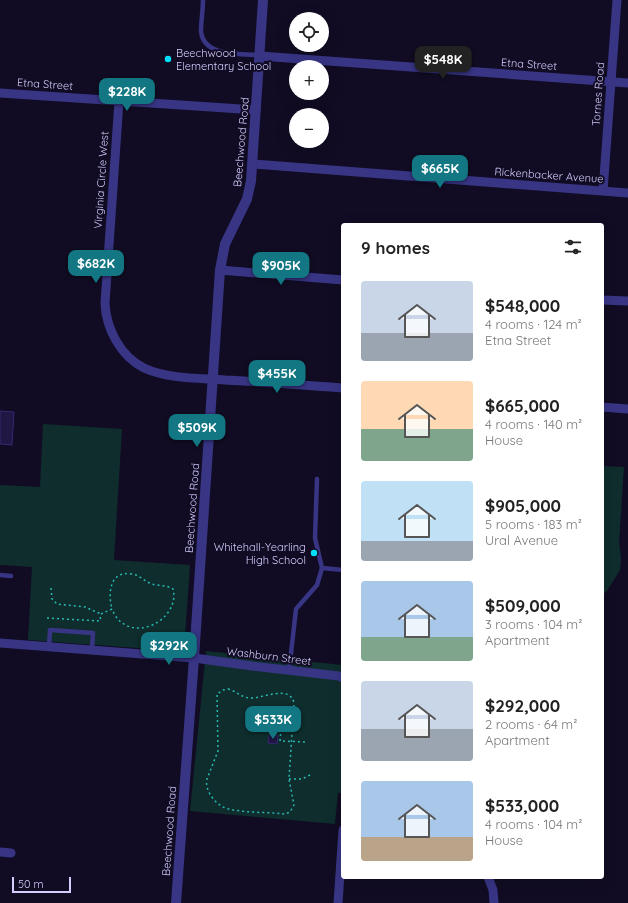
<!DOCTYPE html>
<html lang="en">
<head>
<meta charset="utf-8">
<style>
	:root { --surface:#fff; --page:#f6f6f6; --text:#222; --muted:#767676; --accent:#137783 }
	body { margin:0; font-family:Quicksand,sans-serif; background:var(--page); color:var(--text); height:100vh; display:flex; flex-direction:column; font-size:15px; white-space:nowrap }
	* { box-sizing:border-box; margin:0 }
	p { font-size:13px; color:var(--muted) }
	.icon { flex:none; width:22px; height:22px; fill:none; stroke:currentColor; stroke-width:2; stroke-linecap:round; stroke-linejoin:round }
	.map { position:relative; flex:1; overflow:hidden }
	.side { position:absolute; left:341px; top:223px; width:263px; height:656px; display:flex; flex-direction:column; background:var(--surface); border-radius:4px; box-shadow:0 4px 16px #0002 }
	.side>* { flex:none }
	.tools { position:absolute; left:289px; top:12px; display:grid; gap:8px }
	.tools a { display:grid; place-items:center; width:40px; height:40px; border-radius:50%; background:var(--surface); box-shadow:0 4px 16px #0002; font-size:20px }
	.scale { position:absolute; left:12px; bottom:10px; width:59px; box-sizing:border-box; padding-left:4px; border:2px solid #d4ceff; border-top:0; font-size:11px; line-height:14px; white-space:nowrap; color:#d4ceff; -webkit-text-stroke:3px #110c23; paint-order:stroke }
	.price { position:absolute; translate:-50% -34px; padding:0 9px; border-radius:8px; background:var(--accent); color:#fff; font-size:13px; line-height:26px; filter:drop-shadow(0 1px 2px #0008) }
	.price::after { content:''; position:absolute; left:50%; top:24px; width:12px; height:9px; margin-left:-6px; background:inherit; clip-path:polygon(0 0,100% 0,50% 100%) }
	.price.active { background:#222; color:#fff }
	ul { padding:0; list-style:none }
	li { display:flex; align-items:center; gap:12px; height:100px; padding:0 20px }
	li span { display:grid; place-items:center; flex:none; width:112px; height:80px; border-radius:4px; color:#555 }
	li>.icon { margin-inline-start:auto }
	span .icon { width:48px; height:48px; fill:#fffc; stroke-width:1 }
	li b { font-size:17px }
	h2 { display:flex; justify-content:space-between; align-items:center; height:48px; padding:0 20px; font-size:17px }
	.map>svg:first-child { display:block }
	.green { fill:#0f2d2d }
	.building { fill:#211745; stroke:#372872 }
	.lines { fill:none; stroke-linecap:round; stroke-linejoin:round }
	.path { stroke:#27bab3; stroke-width:1.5; stroke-dasharray:2 3; stroke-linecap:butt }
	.service { stroke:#383585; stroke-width:4.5 }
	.minor { stroke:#383585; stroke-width:9 }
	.tertiary { stroke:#383585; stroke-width:10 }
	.poi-dot { fill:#00def9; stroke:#110c23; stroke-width:1.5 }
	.labels { text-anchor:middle; stroke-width:4; stroke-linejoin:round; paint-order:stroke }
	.poi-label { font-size:11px; fill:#d4ceff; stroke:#110c23; text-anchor:start }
	.street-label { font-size:11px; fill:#d4ceff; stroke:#110c23 }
</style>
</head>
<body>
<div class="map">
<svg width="628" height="903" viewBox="0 0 628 903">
	<rect width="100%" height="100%" fill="#110c23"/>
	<!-- green -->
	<path class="green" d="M 43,424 L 122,429 L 114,560 L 190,565 L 184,649 L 179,651 L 28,640 L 32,567 L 0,565 L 0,485 L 40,487 Z
		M 602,466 L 624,467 L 619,543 L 621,557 L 620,570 L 607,591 L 602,595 Z
		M 206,651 L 343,665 L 343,793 L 338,793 L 335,824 L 190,811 Z"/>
	<!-- building -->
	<path class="building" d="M 0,411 L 14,412 L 12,445 L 0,444 Z
		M 269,735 L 278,736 L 277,744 L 268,743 Z"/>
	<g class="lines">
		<!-- path -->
		<path class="path" d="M 51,588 L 52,599 L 57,604 L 85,607 L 101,614
			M 101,614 L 112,609 C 108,594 109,570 132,574 C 140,575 145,582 152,584 C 159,586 167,585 173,589 C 180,615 143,640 121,622 C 117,619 114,614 112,609
			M 47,618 L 100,621 L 101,614
			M 228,689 C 236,691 241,697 249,698 C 262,699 290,684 294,703 L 289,779 L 294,805 L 290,812 L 285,814 C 267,812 246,813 229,809 C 217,807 204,791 207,779 L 218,751 L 217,694 L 223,690 Z
			M 281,729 L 280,741 L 306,742
			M 289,779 L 302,779 L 312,774"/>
		<!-- service -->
		<path class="service" d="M 203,0 C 203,10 201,21 201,31 C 203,57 241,54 259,55
			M 322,568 L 343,570
			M 0,575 L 11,576
			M 49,646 L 50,630 L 93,633 L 92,650
			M 289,671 L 296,609 L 317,585 L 322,568 L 315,538 L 317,479"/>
		<!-- minor -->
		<path class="minor" d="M 260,56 L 628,83
			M 0,93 L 256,110
			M 119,101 L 105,303 C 106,328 120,356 144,368 C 168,379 199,378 225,380 C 264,382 304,385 343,388
			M 253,164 L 628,193
			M 603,191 L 617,0
			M 220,270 L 343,280
			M 602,300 L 628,301
			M 602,407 L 628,409
			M 0,643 L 194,658 L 252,666 L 339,676 L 343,678
			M 0,852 L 11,853
			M 488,877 L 493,890 L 494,903
			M 338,903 L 343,830"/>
		<!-- tertiary -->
		<path class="tertiary" d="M 176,903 L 194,658 L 220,270 L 225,244 L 247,199 L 251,181 L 263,0"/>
	</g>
	<!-- markers -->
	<g class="poi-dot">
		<circle cx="168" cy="59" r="4"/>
		<circle cx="314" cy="553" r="4"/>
	</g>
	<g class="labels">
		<!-- poi labels -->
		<g class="poi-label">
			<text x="176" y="57">Beechwood<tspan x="176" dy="13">Elementary School</tspan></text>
			<text x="306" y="551" text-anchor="end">Whitehall-Yearling<tspan x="306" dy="13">High School</tspan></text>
		</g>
		<!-- street labels -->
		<g class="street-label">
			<text transform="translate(529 64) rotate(4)" y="4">Etna Street</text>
			<text transform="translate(45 84) rotate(4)" y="4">Etna Street</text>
			<text transform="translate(598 94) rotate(-86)" y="4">Tornes Road</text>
			<text transform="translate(241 142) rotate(-85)" y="4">Beechwood Road</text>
			<text transform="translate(549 175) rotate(4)" y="4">Rickenbacker Avenue</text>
			<text transform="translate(101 180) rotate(-86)" y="4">Virginia Circle West</text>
			<text transform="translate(192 508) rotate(-86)" y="4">Beechwood Road</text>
			<text transform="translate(269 656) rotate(7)" y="4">Washburn Street</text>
			<text transform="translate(169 831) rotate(-86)" y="4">Beechwood Road</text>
		</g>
	</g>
</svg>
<div class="tools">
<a><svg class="icon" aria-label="locate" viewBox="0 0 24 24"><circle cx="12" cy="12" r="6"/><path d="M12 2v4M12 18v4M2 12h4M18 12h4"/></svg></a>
<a>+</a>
<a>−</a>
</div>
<div class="scale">50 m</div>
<b class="price active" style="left:443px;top:80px">$548K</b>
<b class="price" style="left:127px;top:112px">$228K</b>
<b class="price" style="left:440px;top:189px">$665K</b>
<b class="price" style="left:96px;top:284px">$682K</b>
<b class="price" style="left:281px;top:286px">$905K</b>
<b class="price" style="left:277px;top:394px">$455K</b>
<b class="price" style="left:197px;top:448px">$509K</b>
<b class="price" style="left:169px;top:666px">$292K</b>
<b class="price" style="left:273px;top:740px">$533K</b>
<section class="side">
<h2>9 homes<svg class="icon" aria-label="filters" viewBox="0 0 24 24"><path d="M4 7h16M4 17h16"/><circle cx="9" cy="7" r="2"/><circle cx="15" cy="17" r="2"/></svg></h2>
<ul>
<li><span style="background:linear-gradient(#c9d6e8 65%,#9aa5b1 0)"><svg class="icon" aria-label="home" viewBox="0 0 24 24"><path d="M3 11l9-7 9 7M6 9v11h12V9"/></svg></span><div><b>$548,000</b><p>4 rooms · 124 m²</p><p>Etna Street</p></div></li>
<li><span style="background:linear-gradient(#ffd9b3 60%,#7fa58c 0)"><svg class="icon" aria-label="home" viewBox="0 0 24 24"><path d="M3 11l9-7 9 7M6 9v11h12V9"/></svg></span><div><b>$665,000</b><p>4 rooms · 140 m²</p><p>House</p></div></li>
<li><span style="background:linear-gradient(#bfe0f5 75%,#9aa5b1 0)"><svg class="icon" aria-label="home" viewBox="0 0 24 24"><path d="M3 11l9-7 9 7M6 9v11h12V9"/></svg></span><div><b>$905,000</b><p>5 rooms · 183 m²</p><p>Ural Avenue</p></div></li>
<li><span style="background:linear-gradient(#a9c7e8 70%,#7fa58c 0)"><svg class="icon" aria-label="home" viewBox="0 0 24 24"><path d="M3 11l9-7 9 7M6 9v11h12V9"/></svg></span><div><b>$509,000</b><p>3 rooms · 104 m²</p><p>Apartment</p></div></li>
<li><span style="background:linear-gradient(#c9d6e8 60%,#9aa5b1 0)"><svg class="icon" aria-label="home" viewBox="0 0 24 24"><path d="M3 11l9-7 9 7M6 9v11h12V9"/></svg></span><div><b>$292,000</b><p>2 rooms · 64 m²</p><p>Apartment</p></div></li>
<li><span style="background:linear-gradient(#a9c7e8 70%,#b9a48a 0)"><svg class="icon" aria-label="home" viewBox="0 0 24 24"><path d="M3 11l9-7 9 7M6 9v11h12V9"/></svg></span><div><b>$533,000</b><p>4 rooms · 104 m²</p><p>House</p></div></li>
</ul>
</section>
</div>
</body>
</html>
